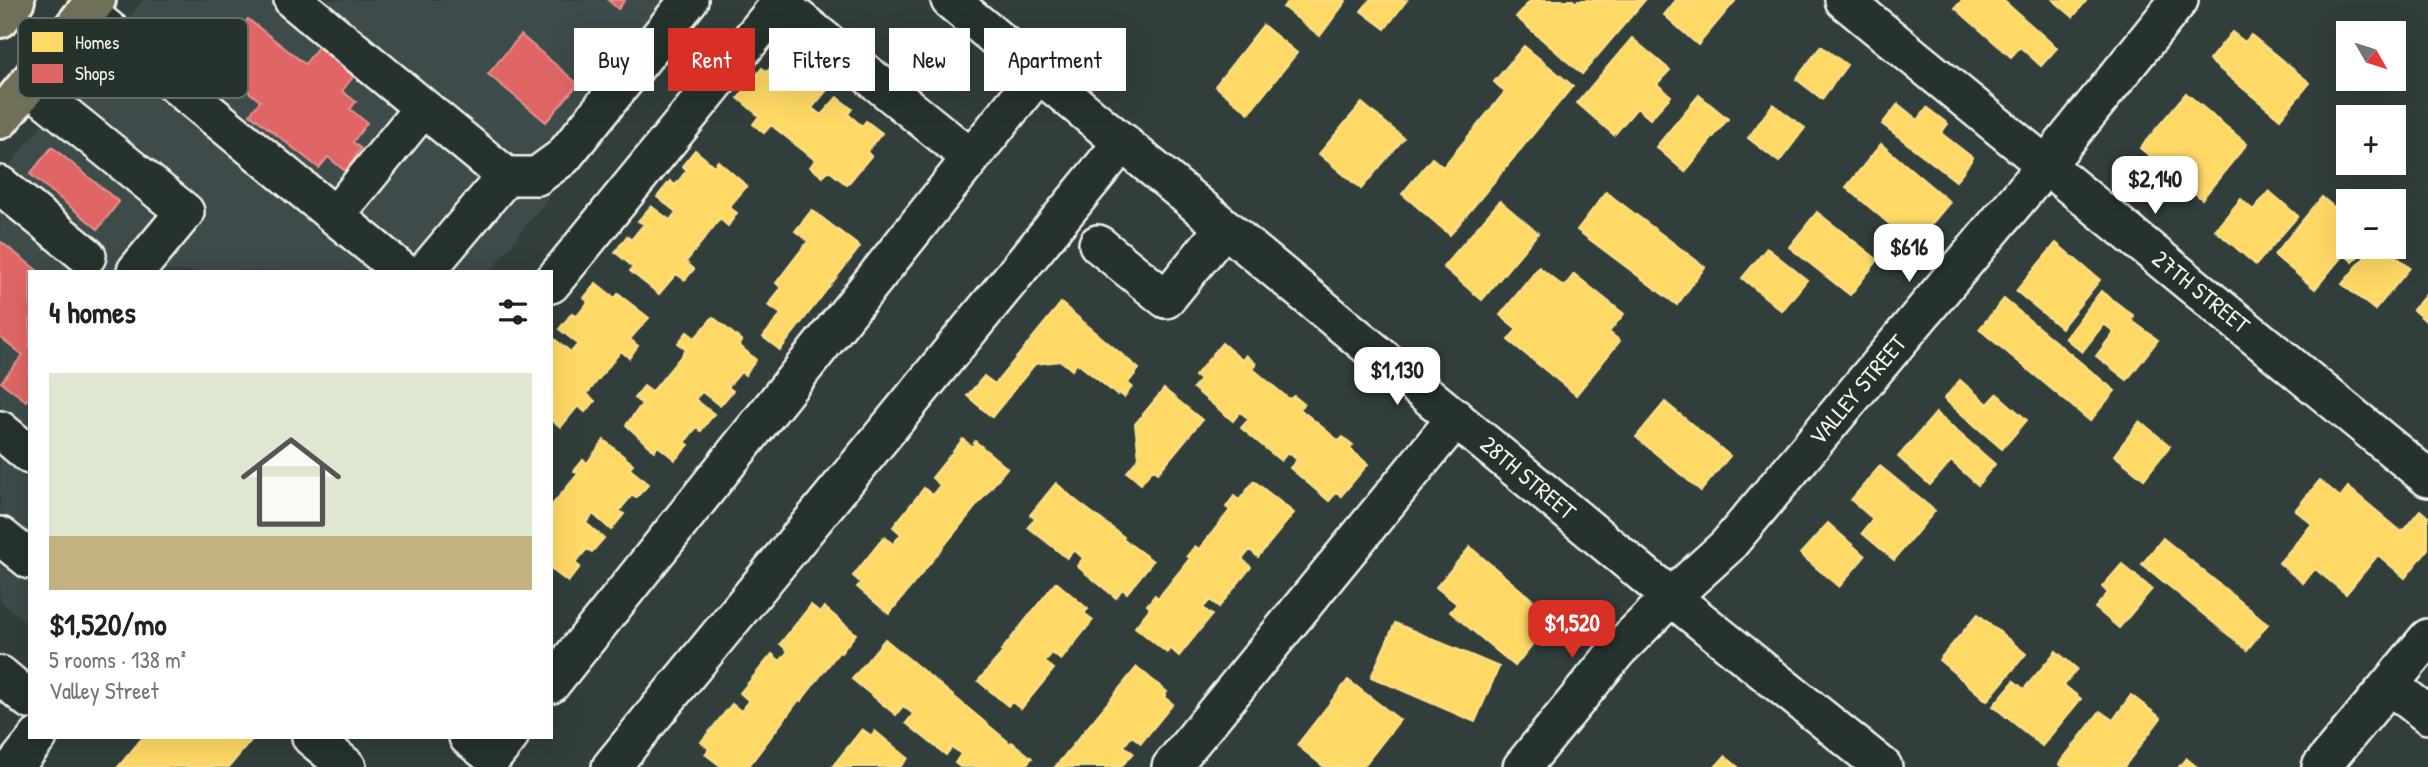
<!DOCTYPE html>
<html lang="en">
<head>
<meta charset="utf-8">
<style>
	:root { --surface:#fff; --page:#f2f2f2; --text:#202124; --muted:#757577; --accent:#d93025 }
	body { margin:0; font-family:"Patrick Hand",sans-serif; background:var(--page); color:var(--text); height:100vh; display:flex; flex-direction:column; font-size:26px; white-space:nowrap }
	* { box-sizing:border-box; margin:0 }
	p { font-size:23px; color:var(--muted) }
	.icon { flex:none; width:38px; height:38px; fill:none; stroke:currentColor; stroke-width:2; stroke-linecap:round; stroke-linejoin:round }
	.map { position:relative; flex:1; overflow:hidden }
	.details { position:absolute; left:28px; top:270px; width:525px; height:469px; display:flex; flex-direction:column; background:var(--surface); border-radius:0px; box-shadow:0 7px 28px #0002 }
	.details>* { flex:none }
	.banner { position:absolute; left:574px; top:28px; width:665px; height:63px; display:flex; gap:14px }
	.needle { width:46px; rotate:129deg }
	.fabs { position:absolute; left:2336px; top:21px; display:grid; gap:14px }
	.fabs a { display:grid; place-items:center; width:70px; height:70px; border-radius:0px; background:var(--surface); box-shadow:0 7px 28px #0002; font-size:35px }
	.price { position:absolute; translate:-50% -60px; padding:0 16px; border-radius:14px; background:#fff; color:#222; font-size:23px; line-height:46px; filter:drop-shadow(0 2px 4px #0008) }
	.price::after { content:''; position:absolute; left:50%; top:42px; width:21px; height:16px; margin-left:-10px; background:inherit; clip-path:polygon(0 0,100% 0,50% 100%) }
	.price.active { background:var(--accent); color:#fff }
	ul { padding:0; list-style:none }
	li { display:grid; align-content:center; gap:14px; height:371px; padding:0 21px }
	li span { display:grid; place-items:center; height:217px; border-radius:0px; color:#555 }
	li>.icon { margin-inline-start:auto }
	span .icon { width:126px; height:126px; fill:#fffc; stroke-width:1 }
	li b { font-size:30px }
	h2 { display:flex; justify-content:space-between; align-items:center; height:84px; padding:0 21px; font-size:30px }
	.pill { padding:0 24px; border-radius:0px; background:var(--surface); box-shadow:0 7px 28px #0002; font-size:24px; line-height:63px }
	.pill.active { background:var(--accent); color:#fff }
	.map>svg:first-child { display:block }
	.built { fill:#3e4c4c }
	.homes { fill:#ffd966; stroke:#fce08d; stroke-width:2 }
	.shops { fill:#e06666; stroke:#e6908d; stroke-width:2 }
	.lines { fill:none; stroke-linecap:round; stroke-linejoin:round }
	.minor-casing { stroke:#f4f1e8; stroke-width:42 }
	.major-casing { stroke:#f4f1e8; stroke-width:44 }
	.minor { stroke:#26332d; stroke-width:37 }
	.major { stroke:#706f59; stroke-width:38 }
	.labels { text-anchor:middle; stroke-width:7; stroke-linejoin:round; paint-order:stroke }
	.street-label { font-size:24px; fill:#f4f1e8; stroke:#26332d }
	.key { fill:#26332d; stroke:#646c65; stroke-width:2 }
	.key-label { font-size:19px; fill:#f4f1e8 }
</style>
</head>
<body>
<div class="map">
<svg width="2428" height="767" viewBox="0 0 2428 767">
	<rect width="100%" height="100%" fill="#313e3b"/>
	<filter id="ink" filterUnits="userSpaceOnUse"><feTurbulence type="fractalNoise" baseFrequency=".0143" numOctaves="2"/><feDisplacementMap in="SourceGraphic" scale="14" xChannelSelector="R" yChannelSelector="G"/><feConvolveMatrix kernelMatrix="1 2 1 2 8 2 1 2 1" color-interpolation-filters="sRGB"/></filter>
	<g filter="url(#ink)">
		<!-- built -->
		<path class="built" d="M 143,0 L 708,0 L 490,271 L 30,271 L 30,625 L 0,601 L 0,177 Z"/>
		<!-- homes -->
		<path class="homes" d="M 1289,0 L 1345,0 L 1346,1 L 1320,36 L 1283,7 Z
			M 1370,0 L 1407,0 L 1385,29 L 1361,11 Z
			M 1531,0 L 1573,0 L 1576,3 L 1578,0 L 1645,0 L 1582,74 L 1516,17 Z
			M 1676,0 L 1736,0 L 1698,45 L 1664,15 Z
			M 1962,0 L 2003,0 L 2057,48 L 2041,66 L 2020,47 L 2011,57 L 1955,8 Z
			M 2053,0 L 2087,0 L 2073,17 Z
			M 1263,25 L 1297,53 L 1249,113 L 1215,86 Z
			M 2232,32 L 2245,42 L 2251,35 L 2310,83 L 2280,119 L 2209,60 Z
			M 1632,38 L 1670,70 L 1657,84 L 1671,96 L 1650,119 L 1637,108 L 1614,135 L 1577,103 Z
			M 1524,46 L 1573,86 L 1450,235 L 1402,194 L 1432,158 L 1443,167 L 1505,92 L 1494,82 Z
			M 1821,46 L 1847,65 L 1822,99 L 1796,79 Z
			M 782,54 L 797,66 L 794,70 L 810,83 L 813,78 L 827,90 L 812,108 L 821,115 L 837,97 L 852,109 L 848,114 L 862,126 L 866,121 L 882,133 L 867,152 L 871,156 L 847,185 L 828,170 L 823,177 L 810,167 L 815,160 L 771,125 L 764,133 L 753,124 L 759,116 L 738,98 L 762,68 L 767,72 Z
			M 2186,93 L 2247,144 L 2202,199 L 2140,148 Z
			M 1699,95 L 1728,119 L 1685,172 L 1656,147 Z
			M 1362,103 L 1404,138 L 1361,189 L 1319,154 Z
			M 1773,104 L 1805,128 L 1779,162 L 1748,138 Z
			M 1898,104 L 1918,120 L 1927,108 L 1948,124 L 1941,133 L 1973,158 L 1956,181 L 1882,124 Z
			M 1881,144 L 1950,202 L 1914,245 L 1846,187 Z
			M 695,150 L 714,166 L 718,161 L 747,186 L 729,207 L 737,213 L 728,226 L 720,219 L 686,262 L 694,269 L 685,280 L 676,274 L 659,294 L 630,271 L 633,267 L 615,252 L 627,236 L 631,240 L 644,224 L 638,221 L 651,206 L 670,220 L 676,212 L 657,197 L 670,181 L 675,185 L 687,170 L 682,166 Z
			M 2269,191 L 2298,216 L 2256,265 L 2215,230 L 2241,199 L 2253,210 Z
			M 1606,192 L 1705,267 L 1677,305 L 1577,230 Z
			M 2322,197 L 2348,219 L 2348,247 L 2366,247 L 2353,262 L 2344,254 L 2315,289 L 2274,255 Z
			M 1500,201 L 1538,233 L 1482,300 L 1443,267 Z
			M 812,210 L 860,247 L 780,350 L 763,337 L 781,314 L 768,305 L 781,288 L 776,283 L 808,241 L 795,231 Z
			M 1817,212 L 1878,260 L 1850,295 L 1789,247 Z
			M 2056,243 L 2100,280 L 2061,328 L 2016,291 Z
			M 2373,247 L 2385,247 L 2410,268 L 2375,310 L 2342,284 Z
			M 1767,248 L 1807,280 L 1782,311 L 1742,278 Z
			M 1539,267 L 1564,287 L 1574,274 L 1624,314 L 1609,332 L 1620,341 L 1576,395 L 1508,340 L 1517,329 L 1500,315 Z
			M 596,283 L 615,298 L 618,294 L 649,318 L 630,339 L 638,346 L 629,358 L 621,351 L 587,394 L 595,401 L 585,412 L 578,406 L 561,427 L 551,420 L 551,338 L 552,337 L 571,352 L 578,344 L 559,329 L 572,313 L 576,317 L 588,302 L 584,298 Z
			M 2101,291 L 2134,316 L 2131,320 L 2158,340 L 2127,380 L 2096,356 L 2114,332 L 2104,324 L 2082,352 L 2065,338 Z
			M 2428,292 L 2428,323 L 2413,310 Z
			M 2004,299 L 2115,391 L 2090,421 L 1979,329 Z
			M 1061,303 L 1139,369 L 1128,383 L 1132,387 L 1124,397 L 1119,393 L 1117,395 L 1077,363 L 1072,370 L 1061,361 L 1035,364 L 992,417 L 967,396 L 984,376 L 995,384 Z
			M 713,317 L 742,341 L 739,345 L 756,360 L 745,375 L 741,372 L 728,387 L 733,391 L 720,406 L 702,392 L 695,399 L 714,414 L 701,431 L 697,427 L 685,442 L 689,445 L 675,460 L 658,446 L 654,451 L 626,425 L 642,404 L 634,398 L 644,386 L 652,392 L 686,350 L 678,343 L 687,332 L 695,338 Z
			M 1222,343 L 1242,360 L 1246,355 L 1256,364 L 1253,369 L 1289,399 L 1294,396 L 1304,404 L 1300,409 L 1339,441 L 1343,437 L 1353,445 L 1350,449 L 1368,464 L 1341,496 L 1337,492 L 1329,501 L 1290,468 L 1297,460 L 1288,452 L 1281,461 L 1241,428 L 1249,419 L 1240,412 L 1233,421 L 1193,388 L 1200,380 L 1195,376 Z
			M 1960,380 L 1988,404 L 1997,394 L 2027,420 L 2002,449 L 1944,399 Z
			M 1164,389 L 1202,420 L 1158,473 L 1153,469 L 1141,484 L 1127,472 L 1139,457 L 1135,424 Z
			M 1665,402 L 1730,456 L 1701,491 L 1636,437 Z
			M 1936,413 L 1995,464 L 1978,485 L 1951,461 L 1930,485 L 1898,457 Z
			M 2140,421 L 2170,446 L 2144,479 L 2114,455 Z
			M 963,439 L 972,447 L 975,441 L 1007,468 L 889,614 L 857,587 L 861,583 L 853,576 L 884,537 L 893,544 L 901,534 L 893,527 L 924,488 L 932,495 L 940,485 L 932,478 Z
			M 604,440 L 633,464 L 630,469 L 649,484 L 636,498 L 632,495 L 619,511 L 624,514 L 611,530 L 593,514 L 586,523 L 604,538 L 592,552 L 587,549 L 575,563 L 580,567 L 568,582 L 551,569 L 551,506 L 578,474 L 574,471 L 583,460 L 587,463 Z
			M 1880,466 L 1935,511 L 1894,560 L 1862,533 L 1873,519 L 1851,500 Z
			M 2320,480 L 2340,497 L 2348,487 L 2402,532 L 2420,510 L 2428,517 L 2428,549 L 2405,578 L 2378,555 L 2346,594 L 2315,569 L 2303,583 L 2279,563 L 2312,524 L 2295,510 Z
			M 1254,481 L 1294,513 L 1258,557 L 1250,550 L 1242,559 L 1251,567 L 1219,607 L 1210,600 L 1203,608 L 1212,615 L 1179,656 L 1170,648 L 1167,653 L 1135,627 L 1150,608 L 1147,605 L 1155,595 L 1158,598 L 1190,558 L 1187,556 L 1195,546 L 1199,549 L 1230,510 L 1226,507 L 1234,496 L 1239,500 Z
			M 1056,483 L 1074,499 L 1124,537 L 1123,539 L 1153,561 L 1127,593 L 1122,589 L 1116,598 L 1077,566 L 1083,558 L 1074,550 L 1067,558 L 1028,527 L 1035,518 L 1030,515 Z
			M 1828,523 L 1865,556 L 1839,587 L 1800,554 Z
			M 2163,538 L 2268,624 L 2247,650 L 2142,564 Z
			M 1470,547 L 1554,618 L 1515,666 L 1450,612 L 1457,604 L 1436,587 Z
			M 2122,564 L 2152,589 L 2119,628 L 2095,608 L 2108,593 L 2102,587 Z
			M 1056,582 L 1088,609 L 1084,613 L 1093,620 L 1061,660 L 1052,653 L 1045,662 L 1054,669 L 1021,709 L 1012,702 L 1008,706 L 978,681 L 1003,652 L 1001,651 Z
			M 811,605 L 820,612 L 824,607 L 856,634 L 841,653 L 839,652 L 801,701 L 799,700 L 748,767 L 722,767 L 705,754 L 709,749 L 701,742 L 732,704 L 741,711 L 749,701 L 740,693 L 772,654 L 780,661 L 788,651 L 780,644 Z
			M 1978,614 L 2026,654 L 1987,701 L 1939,660 Z
			M 1395,623 L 1499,667 L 1475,722 L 1371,677 Z
			M 885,639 L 1011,744 L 1012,742 L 1032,758 L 1024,767 L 960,767 L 955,763 L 961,754 L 952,747 L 946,755 L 906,723 L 913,714 L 903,706 L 896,715 L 852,679 Z
			M 2056,651 L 2077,669 L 2064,685 L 2081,699 L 2042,746 L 1993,706 L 2014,681 L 2024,689 Z
			M 1137,667 L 1167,692 L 1164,697 L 1173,704 L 1141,743 L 1132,736 L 1124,746 L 1133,753 L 1121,767 L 1055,767 Z
			M 1348,680 L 1400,720 L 1363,767 L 1324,767 L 1297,745 Z
			M 2131,695 L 2161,718 L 2124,767 L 2063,767 L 2059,764 L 2100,711 L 2113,720 Z
			M 862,729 L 872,736 L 875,731 L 908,758 L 900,767 L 832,767 Z
			M 143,737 L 254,737 L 229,767 L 118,767 Z
			M 1725,756 L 1738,767 L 1715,767 Z
			M 2186,758 L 2197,767 L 2179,767 Z"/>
		<!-- shops -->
		<path class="shops" d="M 608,0 L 625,0 L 618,9 Z
			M 248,19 L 305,64 L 321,43 L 357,72 L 342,91 L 356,102 L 350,109 L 367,123 L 353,142 L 361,149 L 345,171 L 328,157 L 319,168 L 250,114 L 260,101 L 213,63 Z
			M 521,35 L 578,84 L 546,122 L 488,74 Z
			M 52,147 L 119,202 L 98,229 L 30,174 Z
			M 0,241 L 38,271 L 30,271 L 30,396 L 26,401 L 1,382 L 23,355 L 0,337 Z"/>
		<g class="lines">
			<defs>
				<path id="minor" d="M 293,0 L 506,176 L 426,271
					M 950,0 L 1671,597 L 1883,767
					M 1844,0 L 2428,478
					M 780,4 L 971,158
					M 87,12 L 402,271
					M 28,85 L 185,212 L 136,271
					M 506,176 L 537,176 L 563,157 L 689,0
					M 0,185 L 87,256
					M 335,216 L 423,108
					M 1098,244 L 1166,299 L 1224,228
					M 551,284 L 783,0
					M 0,430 L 30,455
					M 0,536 L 30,560
					M 0,675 L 30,700
					M 551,684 L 1039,73
					M 2390,685 L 2428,715
					M 311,737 L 347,767
					M 468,737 L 493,757 L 509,737
					M 14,767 L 38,737
					M 611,767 L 1123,142
					M 1171,767 L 1456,418
					M 1522,767 L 1617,651 L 1671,597 L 1727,546 L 2047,164 L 2179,0
					M 2321,767 L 2428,638"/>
				<path id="major" d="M 0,18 L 15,0
					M 0,119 L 96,0"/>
			</defs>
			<!-- minor casing -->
			<use href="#minor" class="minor-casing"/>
			<!-- major casing -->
			<use href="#major" class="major-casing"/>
			<!-- minor -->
			<use href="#minor" class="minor"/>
			<!-- major -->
			<use href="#major" class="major"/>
		</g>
	</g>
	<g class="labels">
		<!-- street labels -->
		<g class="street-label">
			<text transform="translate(2201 292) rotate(39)" y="8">27TH STREET</text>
			<text transform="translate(1858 390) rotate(-50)" y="8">VALLEY STREET</text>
			<text transform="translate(1528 478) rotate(40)" y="8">28TH STREET</text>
		</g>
	</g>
	<!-- legend -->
	<rect x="18" y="18" width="230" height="80" rx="10" class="key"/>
	<rect x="32" y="32" width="31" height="20" fill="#ffd966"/>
	<rect x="32" y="64" width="31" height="19" fill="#e06666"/>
	<g class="key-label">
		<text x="75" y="49">Homes</text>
		<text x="75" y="80">Shops</text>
	</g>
</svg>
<div class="fabs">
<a><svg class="needle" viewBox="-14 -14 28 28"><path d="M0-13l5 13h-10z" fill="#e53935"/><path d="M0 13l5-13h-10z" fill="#757577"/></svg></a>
<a>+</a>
<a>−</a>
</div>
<b class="price" style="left:2155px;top:216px">$2,140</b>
<b class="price" style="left:1909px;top:284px">$616</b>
<b class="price" style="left:1397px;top:407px">$1,130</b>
<b class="price active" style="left:1572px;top:660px">$1,520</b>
<div class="banner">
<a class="pill">Buy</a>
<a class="pill active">Rent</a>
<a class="pill">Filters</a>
<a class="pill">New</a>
<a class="pill">Apartment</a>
</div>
<section class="details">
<h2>4 homes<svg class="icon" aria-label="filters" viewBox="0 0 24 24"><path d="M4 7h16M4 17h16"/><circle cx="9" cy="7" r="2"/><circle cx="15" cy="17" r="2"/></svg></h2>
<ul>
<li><span style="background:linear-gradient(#dfe7d0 75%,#c2b280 0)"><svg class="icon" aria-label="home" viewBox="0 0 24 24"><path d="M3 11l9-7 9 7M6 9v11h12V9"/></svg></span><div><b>$1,520/mo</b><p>5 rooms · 138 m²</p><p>Valley Street</p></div></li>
</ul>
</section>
</div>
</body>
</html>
